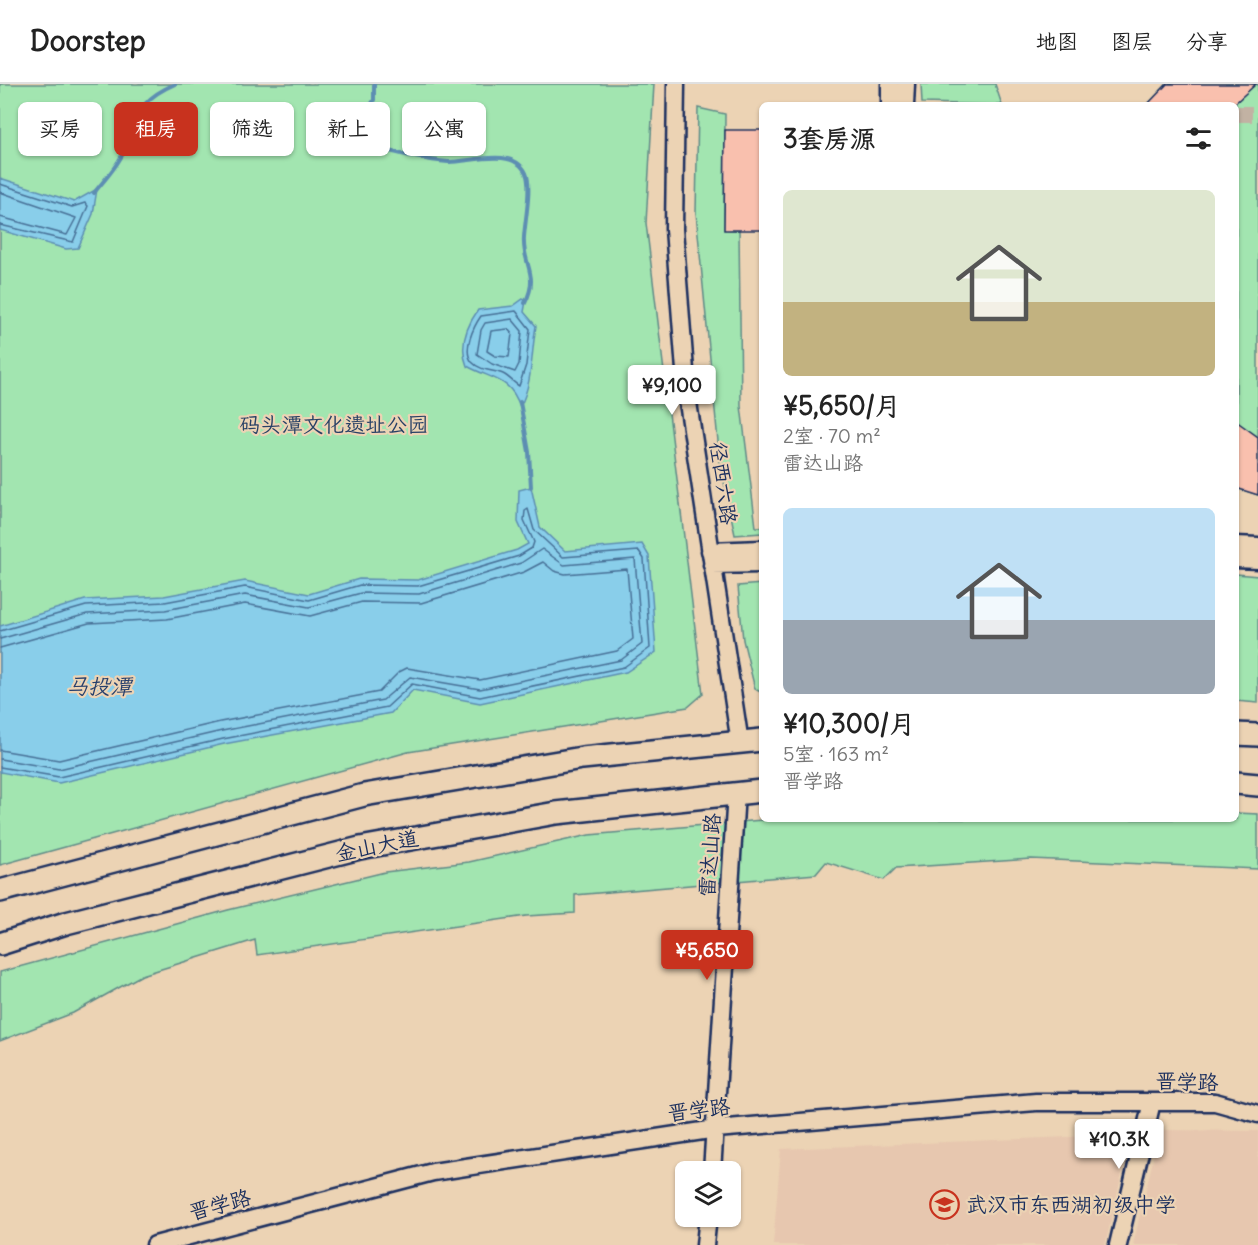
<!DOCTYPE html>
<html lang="zh">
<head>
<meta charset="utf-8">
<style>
	:root { --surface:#fff; --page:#f2f2f2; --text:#222; --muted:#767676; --line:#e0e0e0; --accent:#c8321e }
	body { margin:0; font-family:Delius,"LXGW WenKai TC",sans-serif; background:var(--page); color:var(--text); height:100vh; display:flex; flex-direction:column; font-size:22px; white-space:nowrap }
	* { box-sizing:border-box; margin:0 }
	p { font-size:20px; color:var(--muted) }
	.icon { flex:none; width:33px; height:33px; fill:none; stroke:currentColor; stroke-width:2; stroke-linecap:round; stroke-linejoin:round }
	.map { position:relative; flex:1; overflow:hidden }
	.sheet { position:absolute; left:759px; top:18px; width:480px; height:720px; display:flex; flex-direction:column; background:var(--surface); border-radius:9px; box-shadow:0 2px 4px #0004 }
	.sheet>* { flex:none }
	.banner { position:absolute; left:18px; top:18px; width:570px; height:54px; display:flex; gap:12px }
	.controls { position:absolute; left:675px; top:1077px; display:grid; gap:12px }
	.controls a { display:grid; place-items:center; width:66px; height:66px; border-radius:9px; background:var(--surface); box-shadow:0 2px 4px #0004; font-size:30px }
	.price { position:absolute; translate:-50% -51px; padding:0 14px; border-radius:6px; background:#fff; color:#222; font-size:20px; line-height:39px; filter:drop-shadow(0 2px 3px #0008) }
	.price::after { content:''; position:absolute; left:50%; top:36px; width:18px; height:14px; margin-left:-9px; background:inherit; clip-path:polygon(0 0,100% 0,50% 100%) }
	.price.on { background:var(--accent); color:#fff }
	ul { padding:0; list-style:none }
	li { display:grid; align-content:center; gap:12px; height:318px; padding:0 24px }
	li span { display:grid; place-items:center; height:186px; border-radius:9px; color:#555 }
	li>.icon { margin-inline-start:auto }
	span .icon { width:108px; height:108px; fill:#fffc; stroke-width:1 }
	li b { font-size:26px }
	h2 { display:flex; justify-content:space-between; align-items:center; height:72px; padding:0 24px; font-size:26px }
	.chip { padding:0 21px; border-radius:9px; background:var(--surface); box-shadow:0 2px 4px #0004; font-size:21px; line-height:54px }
	.chip.on { background:var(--accent); color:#fff }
	header { display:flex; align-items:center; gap:36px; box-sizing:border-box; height:84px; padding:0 30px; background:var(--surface); border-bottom:2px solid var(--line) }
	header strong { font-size:28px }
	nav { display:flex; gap:33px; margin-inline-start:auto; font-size:21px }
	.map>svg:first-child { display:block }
	.built { fill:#e7c7af }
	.green { fill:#a2e5b0; stroke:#5e8a87; stroke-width:1.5 }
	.water { fill:#89ceea; stroke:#5d8eb2; stroke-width:1.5 }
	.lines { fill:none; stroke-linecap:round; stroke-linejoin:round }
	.shore { stroke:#476f96; stroke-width:1.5 }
	.stream { stroke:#5d8eb2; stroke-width:4 }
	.building { fill:#f9c0ae; stroke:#1b2f5e; stroke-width:1.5 }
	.minor-tunnel { stroke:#c2b2a3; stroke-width:16; stroke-dasharray:16 8; stroke-linecap:butt }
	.minor-casing { stroke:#1b2f5e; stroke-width:21 }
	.major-casing { stroke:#1b2f5e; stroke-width:26 }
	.minor { stroke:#ecd3b4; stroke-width:16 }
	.major { stroke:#ecd3b4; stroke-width:21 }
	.labels { text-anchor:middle; stroke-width:4.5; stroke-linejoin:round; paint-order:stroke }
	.park-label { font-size:21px; fill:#284166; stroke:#ecd3b4 }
	.street-label { font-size:21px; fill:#1b2f5e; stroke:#ecd3b4 }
	.poi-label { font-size:21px; fill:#1b2f5e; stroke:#ecd3b4; text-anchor:start }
	.water-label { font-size:22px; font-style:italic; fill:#263f6c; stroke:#ecd3b4 }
</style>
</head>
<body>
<header>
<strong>Doorstep</strong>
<nav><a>地图</a><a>图层</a><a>分享</a></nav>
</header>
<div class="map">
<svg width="1258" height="1161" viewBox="0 0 1258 1161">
	<rect width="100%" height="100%" fill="#ecd3b4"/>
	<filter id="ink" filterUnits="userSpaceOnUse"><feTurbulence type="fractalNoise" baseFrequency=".0167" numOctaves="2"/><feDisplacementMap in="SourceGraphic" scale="12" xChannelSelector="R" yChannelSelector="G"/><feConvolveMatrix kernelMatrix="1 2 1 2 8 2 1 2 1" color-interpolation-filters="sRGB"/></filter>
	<g filter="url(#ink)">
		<!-- built -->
		<path class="built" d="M 1160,1046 L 1258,1047 L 1258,1161 L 1133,1161 Z
			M 1092,1052 L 1124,1081 L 1105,1161 L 773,1161 L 781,1065 Z"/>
		<!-- green -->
		<path class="green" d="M 0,0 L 654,0 L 646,139 L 703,610 L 688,623 L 408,668 L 0,781 Z
			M 921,0 L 995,0 L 1002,21 L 922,19 Z
			M 1167,0 L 1258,0 L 1258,411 L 1236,404 L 1236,21 L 1147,21 Z
			M 698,24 L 725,30 L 724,145 L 739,146 L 741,322 L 756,443 L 762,443 L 762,449 L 735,451 L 720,378 L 696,129 Z
			M 1236,490 L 1258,492 L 1258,619 L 1236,617 Z
			M 762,500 L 762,609 L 755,605 L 743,556 L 738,502 Z
			M 1236,729 L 1258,730 L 1258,785 L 1031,775 L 896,784 L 884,796 L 826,778 L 816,790 L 575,811 L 575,829 L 526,832 L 257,871 L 255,856 L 142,891 L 73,929 L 0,957 L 0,888 L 228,826 L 385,788 L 469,778 L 589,751 L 774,735 L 1236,735 Z"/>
		<!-- water -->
		<path class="water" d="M 0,94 L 74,118 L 97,105 L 93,130 L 78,164 L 66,165 L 0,146 Z
			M 523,215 L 526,217 L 524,228 L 536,242 C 531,269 533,298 520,323 C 510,293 492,296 467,282 C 459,262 466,243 478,226 L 513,222 Z
			M 531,403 L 540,443 L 565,467 L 642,460 L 649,472 L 656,568 L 626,588 L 480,619 L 413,606 L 391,629 L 224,660 L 59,699 L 0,688 L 0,542 L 85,516 L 164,512 L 245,497 L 309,510 L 359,495 L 418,496 L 517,466 L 528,460 L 518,438 L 519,406 Z"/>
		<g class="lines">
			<!-- shore -->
			<path class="shore" d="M 0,100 L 72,123 L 85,119 L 88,122 L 73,158 L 0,141
				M 0,108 L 76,134 L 67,151 L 0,133
				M 516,227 L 530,245 L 526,281 L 519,302 C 514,299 509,293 503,290 C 494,286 480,287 472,278 C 462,266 474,242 481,232 Z
				M 512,235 L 522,247 L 519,280 L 515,288 L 492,280 L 477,270 L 481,246 L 485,239 Z
				M 508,245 L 512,250 L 509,273 L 495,272 L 487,267 L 491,247 Z
				M 0,547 L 86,522 L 165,518 L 245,503 L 309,516 L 360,501 L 418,502 L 519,472 L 532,464 L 534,458 L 524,436 L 525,427 L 528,425 L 534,446 L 563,473 L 639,467 L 644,475 L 650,564 L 624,583 L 480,613 L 412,600 L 387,623 L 223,655 L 59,693 L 0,683
				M 0,555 L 87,530 L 165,526 L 245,511 L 309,523 L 361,509 L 419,510 L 521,479 L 542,465 L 564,481 L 635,475 L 642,560 L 621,576 L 480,605 L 410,593 L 383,616 L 222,647 L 59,685 L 0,675
				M 0,564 L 89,539 L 167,535 L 245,520 L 310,532 L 362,518 L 421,519 L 524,488 L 543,478 L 554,487 L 565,490 L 627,485 L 633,555 L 617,567 L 480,596 L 407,584 L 399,588 L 379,608 L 220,638 L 59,676 L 0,666"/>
			<!-- stream -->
			<path class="stream" d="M 374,0 L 374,16 L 363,33 L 371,62 C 396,69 422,76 448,78 C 469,79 513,62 526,89 C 532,103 525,137 524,153 C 522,181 540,190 525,219
				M 94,109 C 104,96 118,82 124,67 C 141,32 134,18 175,0
				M 520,318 L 529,368 L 531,403"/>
		</g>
		<!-- building -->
		<path class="building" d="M 1167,0 L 1256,0 L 1233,21 L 1147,21 Z
			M 725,46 L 762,46 L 762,146 L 724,146 Z
			M 1236,337 L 1258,353 L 1258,411 L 1236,404 Z"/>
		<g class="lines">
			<!-- minor-tunnel -->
			<path class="minor-tunnel" d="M 1236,30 L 1258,30"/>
			<defs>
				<path id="minor" d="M 676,0 L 674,145 L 687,312 L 740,659
					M 890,21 L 890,0
					M 905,21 L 906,0
					M 1236,461 L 1258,462
					M 710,467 L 762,465
					M 1236,475 L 1258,476
					M 712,481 L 762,480
					M 712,1088 L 736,709
					M 155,1161 L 433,1088 L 716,1045 L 1036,1018 L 1215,1018 L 1258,1030
					M 705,1161 L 708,1132
					M 1118,1161 L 1152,1018"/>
				<path id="major" d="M 1236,650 L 1258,651
					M 1236,699 L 1258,701
					M 0,807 L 364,711 L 582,674 L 762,656
					M 0,860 L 66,839 L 360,764 L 556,729 L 762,707"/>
			</defs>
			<!-- minor casing -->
			<use href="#minor" class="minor-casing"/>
			<!-- major casing -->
			<use href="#major" class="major-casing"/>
			<!-- minor -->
			<use href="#minor" class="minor"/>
			<!-- major -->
			<use href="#major" class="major"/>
		</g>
	</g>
	<!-- icons -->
	<defs>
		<symbol id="school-ring" viewBox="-11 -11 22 22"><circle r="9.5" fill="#ecd3b4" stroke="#c8321e" stroke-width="1.5"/><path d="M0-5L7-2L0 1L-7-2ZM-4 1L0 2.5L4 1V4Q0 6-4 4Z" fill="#c8321e"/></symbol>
	</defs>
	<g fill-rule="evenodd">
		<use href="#school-ring" x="928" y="1104" width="33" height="33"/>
	</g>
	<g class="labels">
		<!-- park labels -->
		<g class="park-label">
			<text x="334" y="348">码头潭文化遗址公园</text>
		</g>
		<!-- street labels -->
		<g class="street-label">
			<text transform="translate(723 399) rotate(82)" y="7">径西六路</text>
			<text transform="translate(377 762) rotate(-11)" y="7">金山大道</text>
			<text transform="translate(710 771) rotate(-86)" y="7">雷达山路</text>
			<text transform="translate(1187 998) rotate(2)" y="7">晋学路</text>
			<text transform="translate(699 1026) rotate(-7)" y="7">晋学路</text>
			<text transform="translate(220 1121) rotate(-15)" y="7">晋学路</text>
		</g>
		<!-- poi labels -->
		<g class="poi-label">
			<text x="966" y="1128">武汉市东西湖初级中学</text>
		</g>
		<!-- water labels -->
		<g class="water-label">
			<text x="99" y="610">马投潭</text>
		</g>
	</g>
</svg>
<div class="controls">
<a><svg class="icon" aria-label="layers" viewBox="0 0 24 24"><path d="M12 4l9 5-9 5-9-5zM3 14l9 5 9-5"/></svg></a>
</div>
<b class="price" style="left:672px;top:332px">¥9,100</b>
<b class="price on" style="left:707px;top:897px">¥5,650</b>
<b class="price" style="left:1119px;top:1086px">¥10.3K</b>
<div class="banner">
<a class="chip">买房</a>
<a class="chip on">租房</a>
<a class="chip">筛选</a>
<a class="chip">新上</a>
<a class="chip">公寓</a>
</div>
<section class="sheet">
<h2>3套房源<svg class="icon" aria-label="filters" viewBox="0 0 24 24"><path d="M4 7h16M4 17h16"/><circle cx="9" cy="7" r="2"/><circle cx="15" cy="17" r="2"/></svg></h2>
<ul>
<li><span style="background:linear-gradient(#dfe7d0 60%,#c2b280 0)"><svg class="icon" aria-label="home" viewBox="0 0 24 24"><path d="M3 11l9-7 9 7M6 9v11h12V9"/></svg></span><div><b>¥5,650/月</b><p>2室 · 70 m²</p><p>雷达山路</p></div></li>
<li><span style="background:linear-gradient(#bfe0f5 60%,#9aa5b1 0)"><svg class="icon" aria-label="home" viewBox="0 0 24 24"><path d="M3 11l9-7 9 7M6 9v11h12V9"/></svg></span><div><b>¥10,300/月</b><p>5室 · 163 m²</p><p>晋学路</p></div></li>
</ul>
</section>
</div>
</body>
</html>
